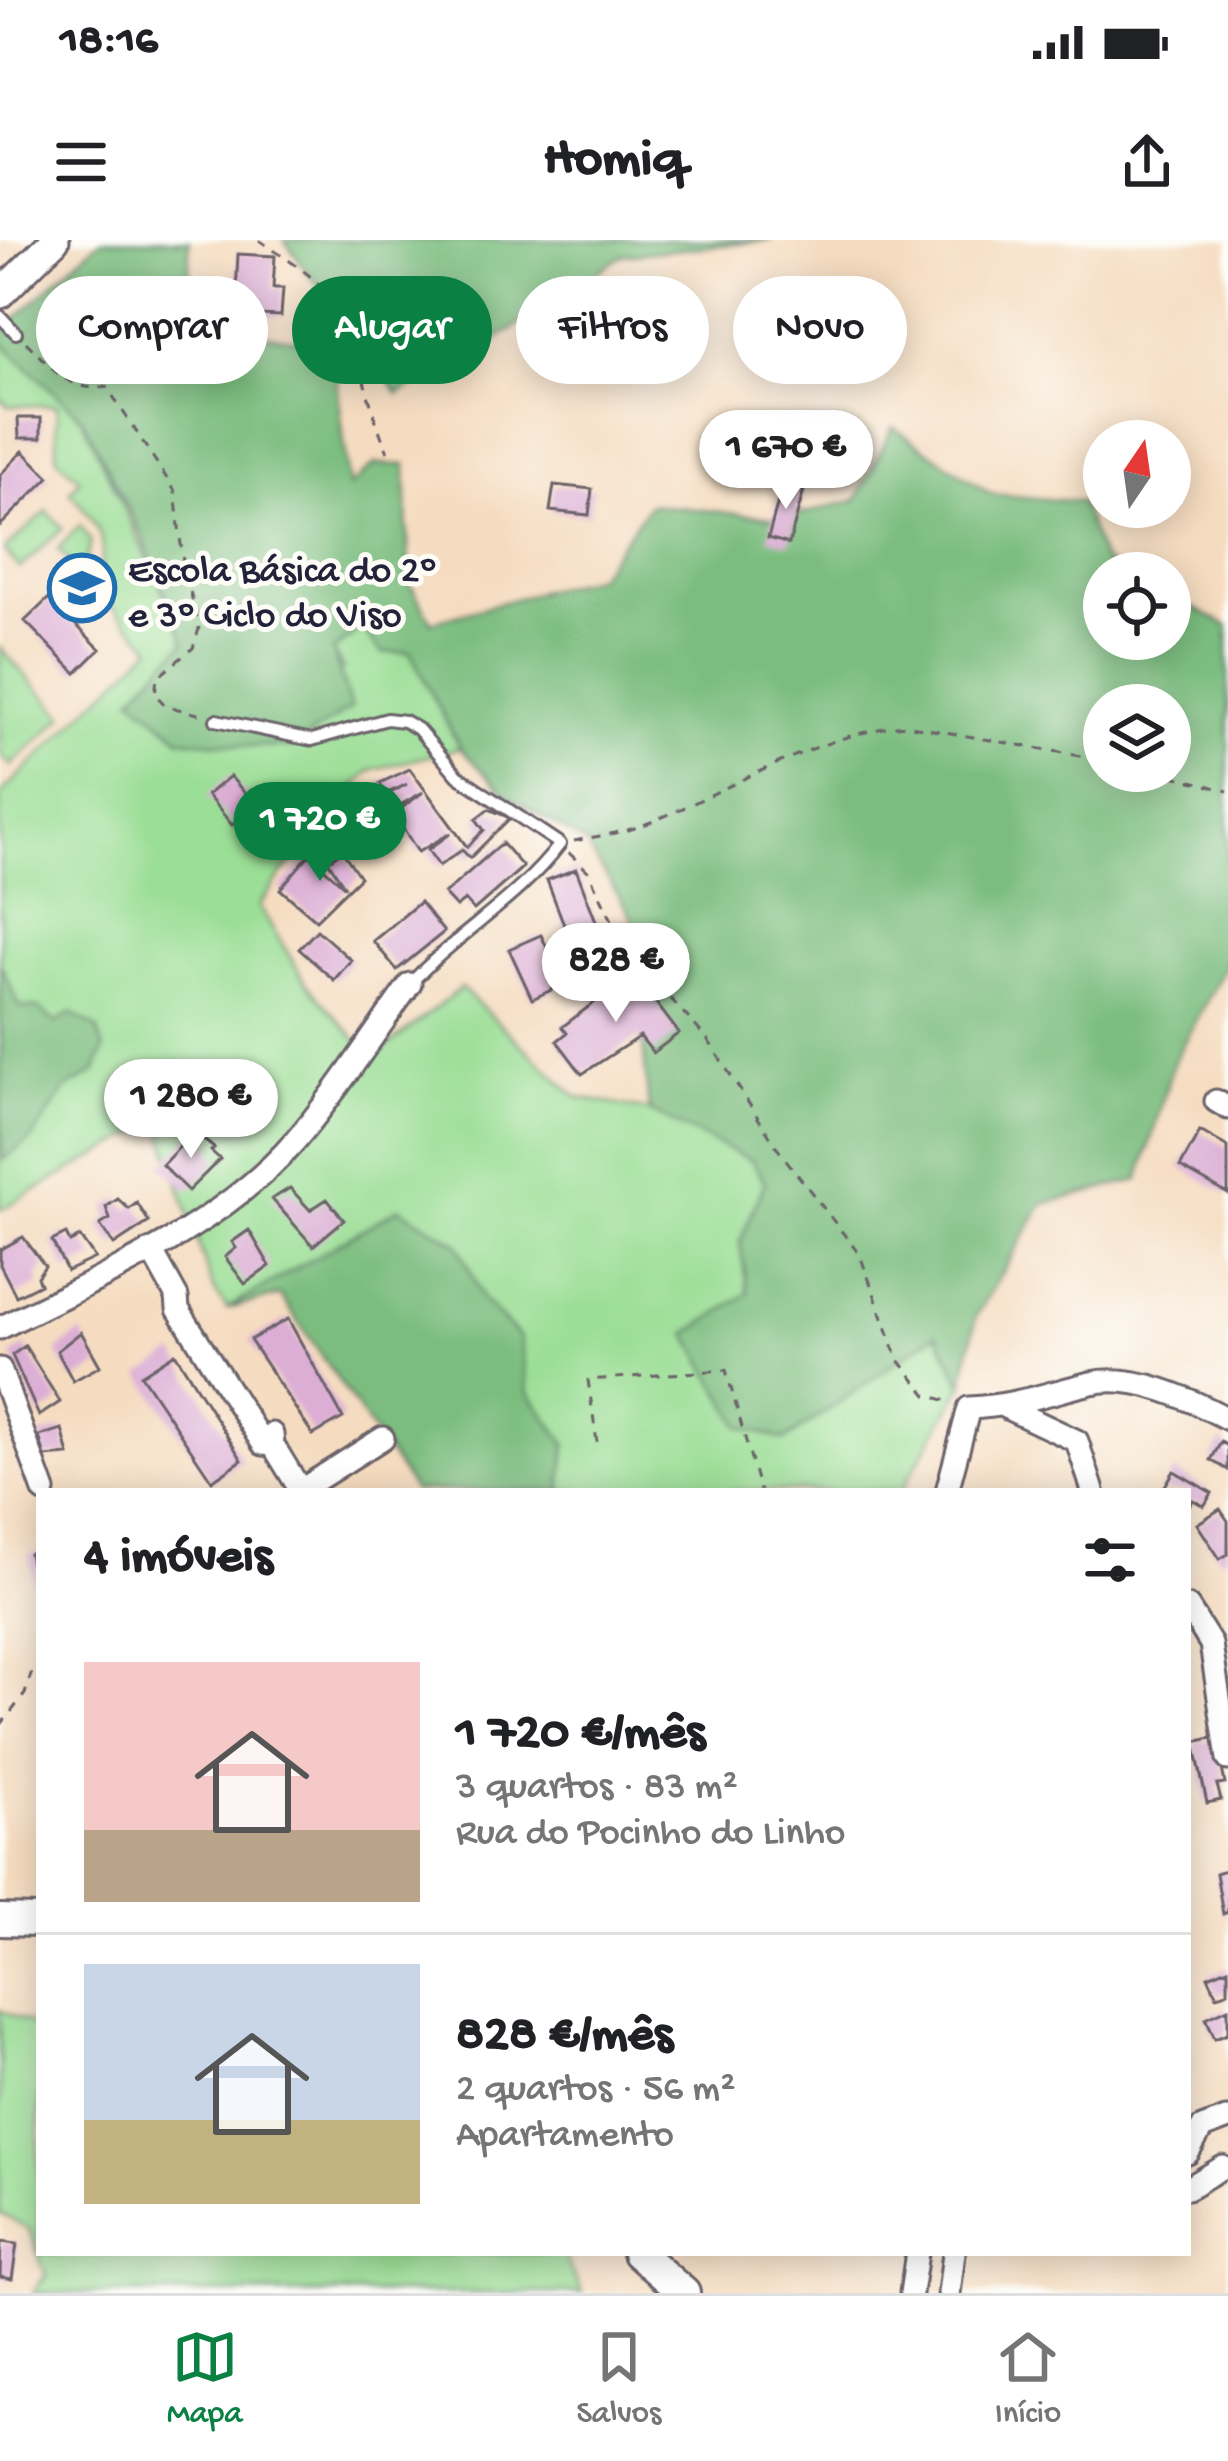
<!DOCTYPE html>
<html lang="pt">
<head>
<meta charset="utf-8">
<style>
	:root { --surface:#fff; --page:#f6f6f6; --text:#202124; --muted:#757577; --line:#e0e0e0; --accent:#0b8043 }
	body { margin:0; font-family:"Gochi Hand",sans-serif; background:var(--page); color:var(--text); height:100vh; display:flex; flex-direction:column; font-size:45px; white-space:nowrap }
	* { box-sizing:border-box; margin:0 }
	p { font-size:39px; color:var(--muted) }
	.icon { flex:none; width:66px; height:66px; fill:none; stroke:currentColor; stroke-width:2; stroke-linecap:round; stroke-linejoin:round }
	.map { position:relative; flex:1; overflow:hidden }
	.sheet { position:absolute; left:36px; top:1248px; width:1155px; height:768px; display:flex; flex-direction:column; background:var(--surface); border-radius:0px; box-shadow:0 6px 30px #0003 }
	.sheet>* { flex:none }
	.guide { position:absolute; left:36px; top:36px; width:1158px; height:108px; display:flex; gap:24px }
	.needle { width:78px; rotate:13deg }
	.tools { position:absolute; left:1083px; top:180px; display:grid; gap:24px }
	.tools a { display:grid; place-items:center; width:108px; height:108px; border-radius:50%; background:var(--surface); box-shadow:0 6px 30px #0003; font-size:60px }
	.price { position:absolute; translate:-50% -102px; padding:0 27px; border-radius:42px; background:#fff; color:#222; font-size:39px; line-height:78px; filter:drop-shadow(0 3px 6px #0008) }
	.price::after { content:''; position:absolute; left:50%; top:72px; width:36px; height:27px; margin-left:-18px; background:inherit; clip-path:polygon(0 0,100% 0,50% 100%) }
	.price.on { background:var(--accent); color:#fff }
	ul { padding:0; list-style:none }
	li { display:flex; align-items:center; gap:36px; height:300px; padding:0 48px }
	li+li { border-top:3px solid var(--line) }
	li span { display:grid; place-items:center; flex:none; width:336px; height:240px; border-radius:0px; color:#555 }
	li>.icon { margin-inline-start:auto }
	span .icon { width:144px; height:144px; fill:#fffc; stroke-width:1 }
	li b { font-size:51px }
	h2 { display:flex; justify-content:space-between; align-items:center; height:144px; padding:0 48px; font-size:51px }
	.chip { padding:0 42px; border-radius:54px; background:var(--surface); box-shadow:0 6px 30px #0003; font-size:42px; line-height:108px }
	.chip.on { background:var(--accent); color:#fff }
	.status { display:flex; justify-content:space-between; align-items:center; height:84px; padding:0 60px; background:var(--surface); direction:ltr }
	.status svg { height:33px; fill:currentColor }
	header { display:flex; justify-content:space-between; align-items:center; height:156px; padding:0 48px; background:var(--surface); font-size:54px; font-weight:700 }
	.menu { display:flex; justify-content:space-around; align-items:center; height:168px; border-top:3px solid var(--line); background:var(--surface); font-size:33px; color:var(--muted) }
	.menu a { display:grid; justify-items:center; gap:6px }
	.menu .on { color:var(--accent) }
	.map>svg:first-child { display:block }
	.green { fill:#9bde96; stroke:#5e8068; stroke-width:3 }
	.forest { fill:#7cbd7f; stroke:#4f705d; stroke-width:3; fill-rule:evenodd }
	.building { fill:#dcaed5 }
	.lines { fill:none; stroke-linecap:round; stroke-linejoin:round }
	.lane-casing { stroke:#6c636a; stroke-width:16 }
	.street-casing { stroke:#6c636a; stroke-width:27 }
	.secondary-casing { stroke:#6c636a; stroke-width:33 }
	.primary-casing { stroke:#6c636a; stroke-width:36 }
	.path { stroke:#6c636a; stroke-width:3; stroke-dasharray:9 9; stroke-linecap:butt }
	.lane { stroke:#fff; stroke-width:10 }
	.street { stroke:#fff; stroke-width:21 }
	.secondary { stroke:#fff; stroke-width:27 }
	.primary { stroke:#fff; stroke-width:30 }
	.labels { text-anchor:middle; stroke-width:10; stroke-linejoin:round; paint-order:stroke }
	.poi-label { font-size:39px; fill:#22223b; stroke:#fdfcf7; text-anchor:start }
</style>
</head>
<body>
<div class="status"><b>18:16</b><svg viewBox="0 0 49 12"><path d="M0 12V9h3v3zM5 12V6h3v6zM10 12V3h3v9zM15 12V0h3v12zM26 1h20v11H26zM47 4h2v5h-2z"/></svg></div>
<header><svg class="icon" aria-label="menu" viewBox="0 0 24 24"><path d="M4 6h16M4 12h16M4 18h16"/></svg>Homiq<svg class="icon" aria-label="share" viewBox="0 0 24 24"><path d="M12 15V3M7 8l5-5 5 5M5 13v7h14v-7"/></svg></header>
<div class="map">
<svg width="1228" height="2053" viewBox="0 0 1228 2053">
	<rect width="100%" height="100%" fill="#fdfcf7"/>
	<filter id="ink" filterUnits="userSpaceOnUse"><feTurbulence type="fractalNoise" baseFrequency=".00833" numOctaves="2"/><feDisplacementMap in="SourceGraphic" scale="24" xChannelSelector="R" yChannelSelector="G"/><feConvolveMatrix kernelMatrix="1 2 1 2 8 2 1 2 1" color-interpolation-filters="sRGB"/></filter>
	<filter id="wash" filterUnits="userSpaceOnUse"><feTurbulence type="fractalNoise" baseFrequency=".004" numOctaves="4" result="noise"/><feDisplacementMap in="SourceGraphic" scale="48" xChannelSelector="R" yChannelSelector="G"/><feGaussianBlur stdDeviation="2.7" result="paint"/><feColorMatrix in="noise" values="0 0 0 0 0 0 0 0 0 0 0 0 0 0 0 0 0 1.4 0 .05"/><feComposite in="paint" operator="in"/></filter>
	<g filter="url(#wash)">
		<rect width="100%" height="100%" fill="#f5dcc0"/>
		<!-- green -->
		<path class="green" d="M 0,101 L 82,178 L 186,402 L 133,458 L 181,499 L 343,429 L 333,411 L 361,387 L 410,411 L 460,508 L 371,530 L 318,584 L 259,666 L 306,743 L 373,818 L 461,748 L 577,857 L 649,871 L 752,921 L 765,942 L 740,1002 L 749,1053 L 688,1093 L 785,1200 L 937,1093 L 963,1145 L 901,1251 L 561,1251 L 566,1204 L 528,1152 L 520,1098 L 483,1060 L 458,1004 L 399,968 L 227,1069 L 212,1046 L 159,881 L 0,970 L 0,555 L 152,407 L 92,346 C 115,305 98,285 70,252 L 80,239 L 57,218 L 57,165 L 8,166 L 0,158 Z
			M 47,271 L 63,288 L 20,328 L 4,310 Z
			M 80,285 L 91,302 L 82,335 L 58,309 Z
			M 0,408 L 64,476 L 11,526 L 0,514 Z
			M 0,1770 L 39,1788 L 39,2013 L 562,2013 L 582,2053 L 33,2053 L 46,2035 L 29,1989 L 0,1973 Z"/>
		<!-- forest -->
		<path class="forest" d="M 100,0 L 189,0 L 190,84 L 333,105 L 349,247 L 375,224 L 406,225 L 409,342 L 432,382 L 597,336 L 650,264 L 783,279 L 856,260 L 893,187 L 991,254 L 1080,262 L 1103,321 L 1126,333 L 1104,333 L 1104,399 L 1170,399 L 1170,356 L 1228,386 L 1228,721 L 1173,824 L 1139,940 L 1043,964 L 976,1076 L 963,1145 L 937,1093 L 785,1200 L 741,1187 L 687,1094 L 748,1053 L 740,1002 L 765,942 L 752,921 L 649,871 L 632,677 L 586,604 L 506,554 L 460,508 L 410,412 L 382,413 L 361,388 L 333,411 L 351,468 L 293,507 L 249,506 L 181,499 L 132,457 L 185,402 L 141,294 L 82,178 L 0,101 L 0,93 ZM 1104,465 L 1170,465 L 1170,531 L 1104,531 Z
			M 284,0 L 772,0 L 623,15 L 488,105 L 398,154 Z
			M 0,723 L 20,767 L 39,768 L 56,783 L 71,773 L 97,788 L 104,810 L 95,832 L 66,849 L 30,901 L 2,920 Z
			M 399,968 L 458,1004 L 483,1060 L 520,1098 L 528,1152 L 566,1204 L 561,1251 L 414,1251 L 280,1055 L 227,1069 Z"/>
		<g id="blocks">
			<!-- building -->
			<path class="building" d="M 238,14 L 275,16 L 273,48 L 283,48 L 281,76 L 235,74 Z
				M 660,37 L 670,65 L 653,75 L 647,63 L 628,74 L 620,60 Z
				M 18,178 L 41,178 L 41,198 L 19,198 Z
				M 23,211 L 49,237 L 0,286 L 0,235 Z
				M 784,240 L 805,246 L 789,304 L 768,298 Z
				M 554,245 L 592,249 L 589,275 L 550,271 Z
				M 49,358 L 100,409 L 76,433 L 25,381 Z
				M 410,529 L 467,607 L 484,590 L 476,579 L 489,569 L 510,578 L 470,618 L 462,610 L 439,626 L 428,610 L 451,593 L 418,612 L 394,574 L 423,552 L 393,569 L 385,556 L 407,544 L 385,554 L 380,543 Z
				M 230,536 L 255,565 L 232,585 L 207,555 Z
				M 502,603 L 523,627 L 474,670 L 465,660 L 456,667 L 444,654 Z
				M 342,611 L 360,637 L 316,680 L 280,649 L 309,615 L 345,647 L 328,621 Z
				M 576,629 L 607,710 L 578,721 L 547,640 Z
				M 420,662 L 444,692 L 397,730 L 373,701 Z
				M 317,690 L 351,720 L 334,740 L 299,709 Z
				M 541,695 L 564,744 L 532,759 L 509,709 Z
				M 633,733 L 679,793 L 653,813 L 640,796 L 582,834 L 557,801 L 567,793 L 562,787 Z
				M 1200,891 L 1228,907 L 1228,954 L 1180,927 Z
				M 194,892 L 214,908 L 211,911 L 220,919 L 188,951 L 162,925 Z
				M 290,948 L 310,970 L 327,959 L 344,980 L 313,1006 L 272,959 Z
				M 118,959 L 129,969 L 137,963 L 149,982 L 114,1005 L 100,985 L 110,979 L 106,967 Z
				M 249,990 L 270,1026 L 245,1044 L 225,1017 L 236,1008 L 232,1002 Z
				M 66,994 L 70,1002 L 80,997 L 95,1018 L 67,1031 L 52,1001 Z
				M 23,997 L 45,1026 L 37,1037 L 40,1044 L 16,1056 L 0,1025 L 0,1010 Z
				M 288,1079 L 343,1178 L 313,1195 L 250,1100 Z
				M 81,1092 L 100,1126 L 73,1141 L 57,1111 Z
				M 25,1106 L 60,1162 L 39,1176 L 12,1115 Z
				M 175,1113 L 242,1220 L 212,1241 L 141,1135 Z
				M 62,1189 L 69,1215 L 45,1217 L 39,1196 Z
				M 1221,1202 L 1228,1206 L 1228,1230 L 1211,1220 Z
				M 1174,1231 L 1212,1253 L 1204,1266 L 1193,1260 L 1188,1268 L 1188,1251 L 1162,1251 Z
				M 1220,1269 L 1228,1281 L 1228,1314 L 1220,1319 L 1197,1284 Z
				M 39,1312 L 39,1358 L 37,1358 L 29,1314 Z
				M 1216,1497 L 1225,1544 L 1217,1545 L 1221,1560 L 1207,1563 L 1194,1502 Z
				M 1228,1629 L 1228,1672 L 1223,1674 L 1216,1633 Z
				M 1228,1728 L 1228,1751 L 1217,1756 L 1208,1736 Z
				M 1228,1768 L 1228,1793 L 1215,1798 L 1206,1778 Z
				M 1,2002 L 17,2004 L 12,2039 L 0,2037 Z"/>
		</g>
	</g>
	<g filter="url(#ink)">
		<use href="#blocks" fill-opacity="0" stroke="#6c636a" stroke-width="3"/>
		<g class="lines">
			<defs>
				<path id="lane" d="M 0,76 L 16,93
					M 216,480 L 312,500 L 387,479 L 404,481 L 418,489 L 458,536 L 560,604 C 518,660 457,693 410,744"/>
				<path id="street" d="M 1216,861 L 1228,868
					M 151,1010 L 177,1057 L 178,1069 L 263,1204 L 273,1205
					M 0,1088 C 100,1037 220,988 295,901 C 337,852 372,796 410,744
					M 0,1129 L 44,1251
					M 1005,1167 L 1077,1201 L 1093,1251
					M 272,1194 L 273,1205 L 301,1251
					M 301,1250 L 383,1198
					M 947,1251 L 969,1168 C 1014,1166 1049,1153 1091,1143 C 1135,1133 1190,1159 1228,1179
					M 1188,1367 L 1211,1404 L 1228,1519
					M 1188,1913 L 1202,1888 L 1226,1879
					M 1188,1948 L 1223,1927
					M 911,2053 L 917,2013
					M 949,2053 L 954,2013"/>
				<path id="secondary" d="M 0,54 L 55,0"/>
				<path id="primary" d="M 0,1680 L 39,1681
					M 638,2013 L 684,2053"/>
			</defs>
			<!-- lane casing -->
			<use href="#lane" class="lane-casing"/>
			<!-- street casing -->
			<use href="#street" class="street-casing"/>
			<!-- secondary casing -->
			<use href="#secondary" class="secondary-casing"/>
			<!-- primary casing -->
			<use href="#primary" class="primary-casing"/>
			<!-- path -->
			<path class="path" d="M 259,0 C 284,18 315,35 333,60 C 355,91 368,169 388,212
				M 26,102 C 51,127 69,153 107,147 L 175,251 L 184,332 L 195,368 L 199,389 L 193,408 L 157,438 L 155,454 L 166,466 L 202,475
				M 1155,531 L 1228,551
				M 574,601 C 597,596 624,593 646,584 C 730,550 814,495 905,485 L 1104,520
				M 569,613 L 588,631 L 626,709 L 708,800 L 780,912 L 860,1015 L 898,1119 L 927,1155 L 951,1162
				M 597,1202 L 588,1140 L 726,1130 L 760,1251
				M 0,1486 L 25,1454 L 32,1431"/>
			<!-- lane -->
			<use href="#lane" class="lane"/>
			<!-- street -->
			<use href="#street" class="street"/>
			<!-- secondary -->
			<use href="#secondary" class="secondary"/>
			<!-- primary -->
			<use href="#primary" class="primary"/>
		</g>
	</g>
	<!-- icons -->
	<defs>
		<symbol id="school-ring" viewBox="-11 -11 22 22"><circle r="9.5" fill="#fdfcf7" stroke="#1f6fb2" stroke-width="1.5"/><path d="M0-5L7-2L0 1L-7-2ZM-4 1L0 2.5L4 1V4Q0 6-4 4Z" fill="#1f6fb2"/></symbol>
	</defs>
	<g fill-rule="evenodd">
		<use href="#school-ring" x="44" y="310" width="76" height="76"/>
	</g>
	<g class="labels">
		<!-- poi labels -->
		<g class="poi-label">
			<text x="128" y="340">Escola Básica do 2º<tspan x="128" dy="45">e 3º Ciclo do Viso</tspan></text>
		</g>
	</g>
</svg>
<div class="tools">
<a><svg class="needle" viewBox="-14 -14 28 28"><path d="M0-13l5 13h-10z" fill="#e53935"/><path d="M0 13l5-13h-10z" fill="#757577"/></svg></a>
<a><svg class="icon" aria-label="locate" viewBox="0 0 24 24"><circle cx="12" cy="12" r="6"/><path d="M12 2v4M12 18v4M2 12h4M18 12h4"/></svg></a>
<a><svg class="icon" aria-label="layers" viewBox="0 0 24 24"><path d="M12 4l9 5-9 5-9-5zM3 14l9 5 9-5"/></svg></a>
</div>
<b class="price" style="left:786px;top:272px">1 670 €</b>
<b class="price on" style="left:320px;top:644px">1 720 €</b>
<b class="price" style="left:616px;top:785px">828 €</b>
<b class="price" style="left:191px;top:921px">1 280 €</b>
<div class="guide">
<a class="chip">Comprar</a>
<a class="chip on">Alugar</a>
<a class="chip">Filtros</a>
<a class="chip">Novo</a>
</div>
<section class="sheet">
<h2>4 imóveis<svg class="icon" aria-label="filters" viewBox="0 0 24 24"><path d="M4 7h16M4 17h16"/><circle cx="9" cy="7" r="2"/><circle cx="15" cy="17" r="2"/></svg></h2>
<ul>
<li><span style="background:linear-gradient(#f6c9c9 70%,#b9a48a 0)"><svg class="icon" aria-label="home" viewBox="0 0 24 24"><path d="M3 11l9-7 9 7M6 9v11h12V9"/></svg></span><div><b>1 720 €/mês</b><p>3 quartos · 83 m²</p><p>Rua do Pocinho do Linho</p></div></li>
<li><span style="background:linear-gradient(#c9d6e8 65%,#c2b280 0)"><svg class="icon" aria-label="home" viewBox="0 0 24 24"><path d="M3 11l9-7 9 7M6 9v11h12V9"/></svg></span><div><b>828 €/mês</b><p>2 quartos · 56 m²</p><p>Apartamento</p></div></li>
</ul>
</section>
</div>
<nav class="menu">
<a class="on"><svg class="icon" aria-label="map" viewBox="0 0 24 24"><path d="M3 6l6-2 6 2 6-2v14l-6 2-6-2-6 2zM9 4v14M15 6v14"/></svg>Mapa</a>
<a><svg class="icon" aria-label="saved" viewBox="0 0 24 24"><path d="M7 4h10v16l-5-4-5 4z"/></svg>Salvos</a>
<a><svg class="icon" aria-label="home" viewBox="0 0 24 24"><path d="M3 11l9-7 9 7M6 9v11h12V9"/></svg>Início</a>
</nav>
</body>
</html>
